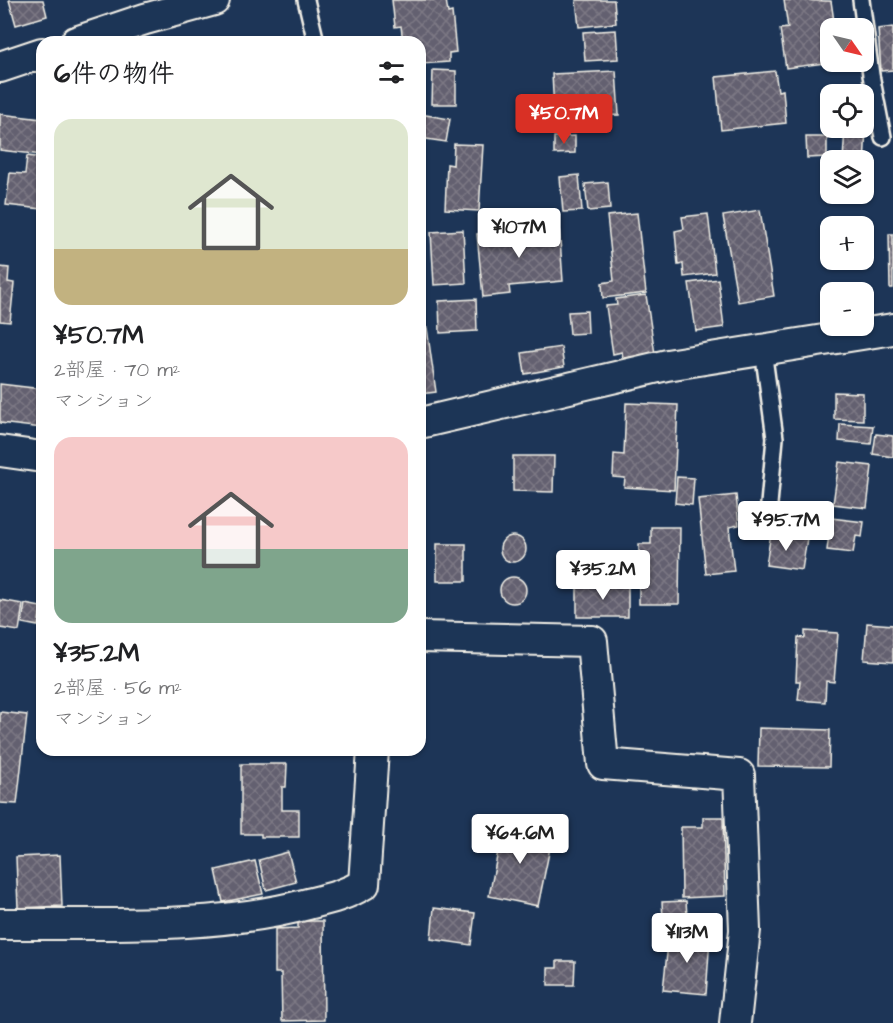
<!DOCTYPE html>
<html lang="ja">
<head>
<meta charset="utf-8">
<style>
	:root { --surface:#fff; --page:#f6f6f6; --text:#202124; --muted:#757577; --accent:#d93025 }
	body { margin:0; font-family:"Architects Daughter","Klee One",sans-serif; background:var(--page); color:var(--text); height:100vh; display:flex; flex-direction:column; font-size:22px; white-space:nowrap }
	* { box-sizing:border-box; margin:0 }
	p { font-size:20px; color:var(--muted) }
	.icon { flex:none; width:33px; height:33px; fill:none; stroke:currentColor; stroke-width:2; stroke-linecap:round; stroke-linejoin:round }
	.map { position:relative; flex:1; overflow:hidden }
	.sheet { position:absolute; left:36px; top:36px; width:390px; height:720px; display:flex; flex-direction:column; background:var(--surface); border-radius:18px; box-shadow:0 2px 4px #0004 }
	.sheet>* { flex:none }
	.needle { width:39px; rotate:124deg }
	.fabs { position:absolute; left:820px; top:18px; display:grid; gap:12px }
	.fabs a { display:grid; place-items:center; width:54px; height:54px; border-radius:12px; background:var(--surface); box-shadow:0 2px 4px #0004; font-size:30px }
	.price { position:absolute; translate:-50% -51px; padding:0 14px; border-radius:6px; background:#fff; color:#222; font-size:20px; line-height:39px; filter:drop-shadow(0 2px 3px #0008) }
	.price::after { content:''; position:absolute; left:50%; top:36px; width:18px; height:14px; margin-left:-9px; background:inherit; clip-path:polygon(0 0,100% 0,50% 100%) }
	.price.current { background:var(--accent); color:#fff }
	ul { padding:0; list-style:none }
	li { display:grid; align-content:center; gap:12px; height:318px; padding:0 18px }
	li span { display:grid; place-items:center; height:186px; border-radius:18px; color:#555 }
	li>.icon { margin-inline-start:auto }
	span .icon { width:108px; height:108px; fill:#fffc; stroke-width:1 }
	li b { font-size:26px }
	h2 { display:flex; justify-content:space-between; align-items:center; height:72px; padding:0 18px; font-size:26px }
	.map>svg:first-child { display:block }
	.building { fill:url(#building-cross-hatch); stroke:#f4f1e8; stroke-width:1.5 }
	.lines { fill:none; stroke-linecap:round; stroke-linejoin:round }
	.lane-casing { stroke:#f4f1e8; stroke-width:20 }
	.street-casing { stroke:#f4f1e8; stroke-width:34 }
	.lane { stroke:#1d3557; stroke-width:15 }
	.street { stroke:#1d3557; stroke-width:30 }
</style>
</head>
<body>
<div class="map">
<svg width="893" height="1023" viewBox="0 0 893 1023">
	<defs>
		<pattern id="building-cross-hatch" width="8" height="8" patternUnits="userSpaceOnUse" patternTransform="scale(1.5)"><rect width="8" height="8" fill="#64616f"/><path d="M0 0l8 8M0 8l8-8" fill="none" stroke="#7b7884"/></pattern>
	</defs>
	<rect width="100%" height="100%" fill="#1d3557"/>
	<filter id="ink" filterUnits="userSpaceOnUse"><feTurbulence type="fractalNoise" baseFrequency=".0167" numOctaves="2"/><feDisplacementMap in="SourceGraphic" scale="12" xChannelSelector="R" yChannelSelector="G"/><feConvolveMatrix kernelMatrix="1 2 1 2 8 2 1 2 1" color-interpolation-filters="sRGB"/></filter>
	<g filter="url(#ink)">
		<!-- building -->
		<path class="building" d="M 9,0 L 43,0 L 47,16 L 16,25 Z
			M 392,0 L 446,0 L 448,13 L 452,12 L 456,52 L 449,53 L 449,62 L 420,64 L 420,42 L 403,42 L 401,26 L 395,27 Z
			M 576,0 L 614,0 L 616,23 L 579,27 Z
			M 784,0 L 831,1 L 835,28 L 831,28 L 830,43 L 831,62 L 833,62 L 786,68 L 780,29 L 788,28 Z
			M 893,27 L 893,70 L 881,71 L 878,29 Z
			M 616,30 L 618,59 L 585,61 L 583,32 Z
			M 433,70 L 456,71 L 456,104 L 432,104 Z
			M 616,71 L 619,115 L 575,117 L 576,129 L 555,130 L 552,74 Z
			M 775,71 L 778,91 L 783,90 L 786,123 L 721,130 L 716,77 Z
			M 0,114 L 42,119 L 42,155 L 0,150 Z
			M 420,114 L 450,119 L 446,142 L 420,138 Z
			M 866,127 L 864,165 L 864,160 L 843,160 L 845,128 Z
			M 575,136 L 575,153 L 554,154 L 554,137 Z
			M 806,137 L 827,137 L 827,157 L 807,158 Z
			M 454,144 L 483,145 L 479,211 L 445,209 L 447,164 L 453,165 Z
			M 27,156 L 42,158 L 42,209 L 6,205 L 10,173 L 25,174 Z
			M 579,175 L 582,211 L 563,212 L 560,177 Z
			M 608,182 L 610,209 L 588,211 L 585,184 Z
			M 760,210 L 774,296 L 738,302 L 723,216 Z
			M 637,213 L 646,293 L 603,298 L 602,283 L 614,281 L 607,216 Z
			M 708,214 L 715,273 L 684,277 L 683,264 L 678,265 L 675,231 L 684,229 L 682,217 Z
			M 559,226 L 563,281 L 509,286 L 510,294 L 483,297 L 477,234 Z
			M 463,230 L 466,283 L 434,285 L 431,232 Z
			M 889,234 L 893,234 L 893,288 L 890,288 Z
			M 0,267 L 9,268 L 8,282 L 14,283 L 10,322 L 0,321 Z
			M 718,279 L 724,327 L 696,331 L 689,283 Z
			M 646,295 L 655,354 L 623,358 L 622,352 L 613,354 L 606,306 L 617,305 L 616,299 Z
			M 476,299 L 477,331 L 440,333 L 439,301 Z
			M 587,311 L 588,333 L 570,334 L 568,312 Z
			M 427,328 L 436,392 L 420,394 L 420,329 Z
			M 561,347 L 564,367 L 525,374 L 522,353 Z
			M 0,384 L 42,389 L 42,428 L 0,423 Z
			M 834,392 L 863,393 L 863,420 L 834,419 Z
			M 626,403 L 678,405 L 674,490 L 624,487 L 625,478 L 613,477 L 614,454 L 624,455 Z
			M 840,424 L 873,426 L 871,444 L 839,441 Z
			M 876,434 L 893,436 L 893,457 L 873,454 Z
			M 513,456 L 554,456 L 553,492 L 513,491 Z
			M 839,462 L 872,466 L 867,508 L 833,504 Z
			M 677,477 L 694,478 L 692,505 L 675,503 Z
			M 736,495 L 739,525 L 729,527 L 734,571 L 706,574 L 698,499 Z
			M 831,518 L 864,522 L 862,537 L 856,536 L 853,553 L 827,550 Z
			M 651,527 L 680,527 L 679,604 L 639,604 L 639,544 L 651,544 Z
			M 771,533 L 807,538 L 802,570 L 766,565 Z
			M500 549a13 13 0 1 1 26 0a13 13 0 1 1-26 0Z
			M 437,544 L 466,544 L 466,581 L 437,581 Z
			M500 590a13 13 0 1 1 26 0a13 13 0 1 1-26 0Z
			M 628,584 L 628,617 L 577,617 L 577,585 Z
			M 0,600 L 23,604 L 19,631 L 0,628 Z
			M 25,604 L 41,607 L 38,626 L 22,623 Z
			M 867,623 L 893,625 L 893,662 L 864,660 Z
			M 805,631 L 838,633 L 834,682 L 826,681 L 825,702 L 798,700 L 800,681 L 796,681 L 798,637 L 805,638 Z
			M 0,712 L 27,715 L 17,804 L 0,803 Z
			M 759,728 L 830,730 L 829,767 L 758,766 Z
			M 241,764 L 287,764 L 286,787 L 282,787 L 282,810 L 299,810 L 299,837 L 261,837 L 261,834 L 241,834 Z
			M 703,817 L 723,817 L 725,896 L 682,898 L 681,827 L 703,827 Z
			M 504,822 L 530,827 L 529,833 L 552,838 L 538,906 L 489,896 Z
			M 288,852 L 296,882 L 266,890 L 259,860 Z
			M 60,855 L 62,906 L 18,908 L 16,857 Z
			M 255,861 L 263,894 L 223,902 L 216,870 Z
			M 686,901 L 687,916 L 663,918 L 662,902 Z
			M 434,908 L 475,913 L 471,945 L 431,939 Z
			M 298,921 L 323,921 L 324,1020 L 282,1021 L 281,973 L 275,973 L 275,929 L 298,928 Z
			M 669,935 L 710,938 L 706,994 L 663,990 Z
			M 557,961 L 575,961 L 574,985 L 548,985 L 548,968 L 557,968 Z"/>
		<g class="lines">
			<defs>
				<path id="lane" d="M 306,0 L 316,42
					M 861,0 L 871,75 L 883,137
					M 763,350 L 775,438 L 768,515"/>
				<path id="street" d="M 76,42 L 145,19 L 214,0
					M 0,67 L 42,53
					M 420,423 L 667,365 L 893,329
					M 0,451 L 42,457
					M 420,637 L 592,641 L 603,764 L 739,775 L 745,930 L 735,1023
					M 0,924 C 101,923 211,930 308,904 C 328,899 346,895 364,884 L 373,750"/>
			</defs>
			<!-- lane casing -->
			<use href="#lane" class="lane-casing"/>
			<!-- street casing -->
			<use href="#street" class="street-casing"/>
			<!-- lane -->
			<use href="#lane" class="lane"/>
			<!-- street -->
			<use href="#street" class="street"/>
		</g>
	</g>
</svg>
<div class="fabs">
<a><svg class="needle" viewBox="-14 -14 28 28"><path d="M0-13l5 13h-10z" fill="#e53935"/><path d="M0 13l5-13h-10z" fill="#757577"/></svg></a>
<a><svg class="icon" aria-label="locate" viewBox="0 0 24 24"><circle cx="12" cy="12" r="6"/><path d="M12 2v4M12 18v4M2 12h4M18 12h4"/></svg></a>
<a><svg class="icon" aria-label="layers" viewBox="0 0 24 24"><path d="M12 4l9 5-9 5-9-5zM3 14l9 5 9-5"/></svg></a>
<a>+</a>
<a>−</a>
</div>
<b class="price current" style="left:564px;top:145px">¥50.7M</b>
<b class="price" style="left:519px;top:259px">¥107M</b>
<b class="price" style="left:786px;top:552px">¥95.7M</b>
<b class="price" style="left:603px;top:601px">¥35.2M</b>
<b class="price" style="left:520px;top:865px">¥64.6M</b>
<b class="price" style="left:687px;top:964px">¥113M</b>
<section class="sheet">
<h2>6件の物件<svg class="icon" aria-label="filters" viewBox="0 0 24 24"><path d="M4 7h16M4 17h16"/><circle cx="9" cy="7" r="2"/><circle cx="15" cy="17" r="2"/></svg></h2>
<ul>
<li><span style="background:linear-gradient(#dfe7d0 70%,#c2b280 0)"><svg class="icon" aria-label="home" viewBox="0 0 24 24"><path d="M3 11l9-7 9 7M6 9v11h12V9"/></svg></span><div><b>¥50.7M</b><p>2部屋 · 70 m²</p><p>マンション</p></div></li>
<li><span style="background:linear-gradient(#f6c9c9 60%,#7fa58c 0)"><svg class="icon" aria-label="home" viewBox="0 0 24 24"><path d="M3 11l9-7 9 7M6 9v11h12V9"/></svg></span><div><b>¥35.2M</b><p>2部屋 · 56 m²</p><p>マンション</p></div></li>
</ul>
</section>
</div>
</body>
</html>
